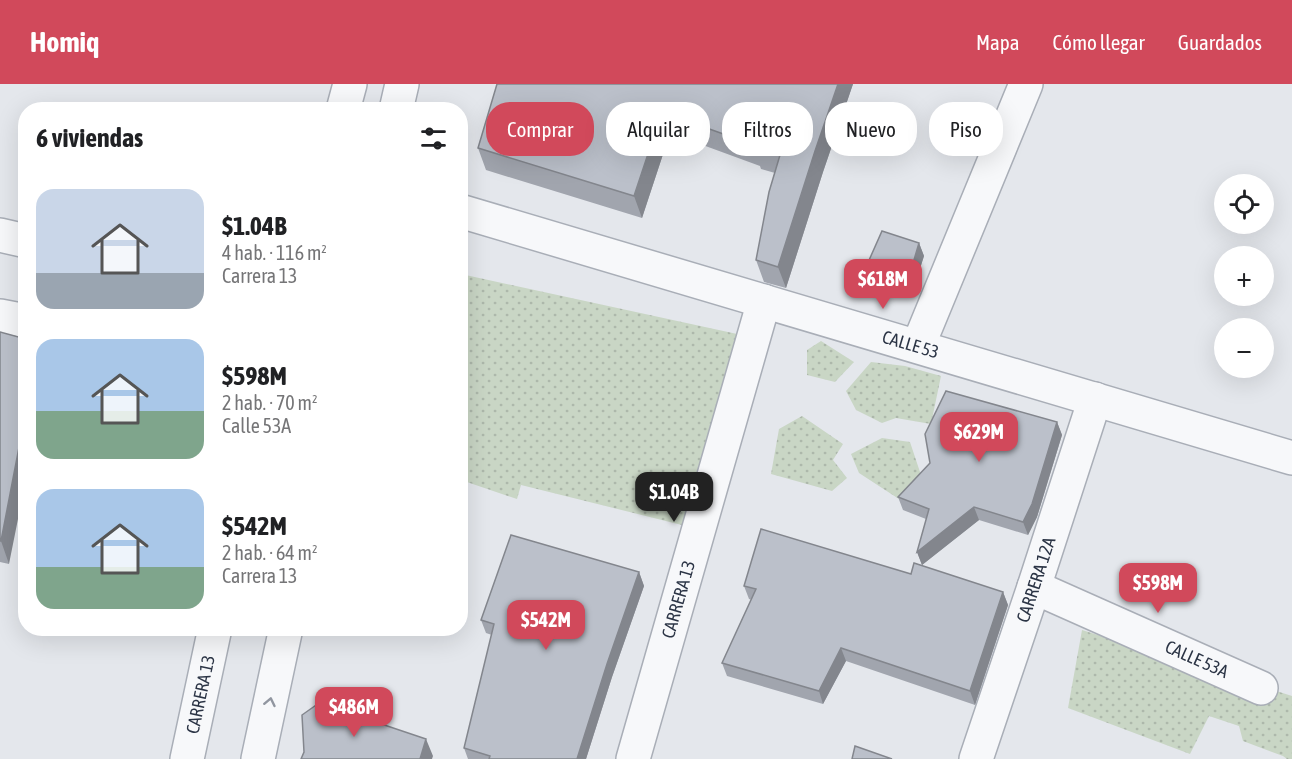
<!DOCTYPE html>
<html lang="es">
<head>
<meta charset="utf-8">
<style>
	:root { --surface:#fff; --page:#f6f6f6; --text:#202124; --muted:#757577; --accent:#d1495b }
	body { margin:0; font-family:"Asap Condensed",sans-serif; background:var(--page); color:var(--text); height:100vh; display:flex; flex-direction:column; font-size:22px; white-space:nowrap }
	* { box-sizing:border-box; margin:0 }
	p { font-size:20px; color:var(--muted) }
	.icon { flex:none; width:33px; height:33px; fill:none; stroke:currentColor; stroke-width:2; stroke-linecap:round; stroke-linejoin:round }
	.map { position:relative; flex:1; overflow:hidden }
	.panel { position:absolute; left:18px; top:18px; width:450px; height:534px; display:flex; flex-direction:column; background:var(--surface); border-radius:24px; box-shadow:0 6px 24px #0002 }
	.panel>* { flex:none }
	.hud { position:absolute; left:486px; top:18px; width:570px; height:54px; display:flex; gap:12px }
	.fabs { position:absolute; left:1214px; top:90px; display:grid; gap:12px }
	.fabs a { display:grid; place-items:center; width:60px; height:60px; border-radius:50%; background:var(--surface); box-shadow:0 6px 24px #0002; font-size:30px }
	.price { position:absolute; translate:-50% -51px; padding:0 14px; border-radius:12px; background:var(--accent); color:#fff; font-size:20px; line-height:39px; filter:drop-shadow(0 2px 3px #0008) }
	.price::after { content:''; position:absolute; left:50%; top:36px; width:18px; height:14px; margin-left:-9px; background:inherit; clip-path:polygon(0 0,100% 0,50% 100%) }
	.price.on { background:#222; color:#fff }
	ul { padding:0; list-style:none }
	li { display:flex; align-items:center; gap:18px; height:150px; padding:0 18px }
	li span { display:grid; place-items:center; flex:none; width:168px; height:120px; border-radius:18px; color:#555 }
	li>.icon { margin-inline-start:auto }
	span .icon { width:72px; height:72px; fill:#fffc; stroke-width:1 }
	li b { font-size:26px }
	h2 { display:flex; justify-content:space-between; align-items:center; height:72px; padding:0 18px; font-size:26px }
	.pill { padding:0 21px; border-radius:24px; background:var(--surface); box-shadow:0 6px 24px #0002; font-size:21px; line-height:54px }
	.pill.on { background:var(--accent); color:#fff }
	header { display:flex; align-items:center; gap:36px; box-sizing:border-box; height:84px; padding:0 30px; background:var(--accent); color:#fff }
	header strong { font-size:28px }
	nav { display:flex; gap:33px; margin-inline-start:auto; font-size:21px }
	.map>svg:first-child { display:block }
	.park { fill:url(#park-dots) }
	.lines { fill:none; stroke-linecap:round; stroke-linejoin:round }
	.minor-casing { stroke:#a9aeb7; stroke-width:36 }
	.minor { stroke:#f7f8fa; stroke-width:33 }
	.wall { fill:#a1a5ae }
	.shaded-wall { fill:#83868d }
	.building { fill:#bbc0ca; stroke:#83868d; stroke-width:1.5 }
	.oneway { stroke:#9196a0 }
	.labels { text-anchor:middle; stroke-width:4.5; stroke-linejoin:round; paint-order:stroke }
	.street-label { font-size:18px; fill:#2b3445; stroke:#f4f6f9 }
</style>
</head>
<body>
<header>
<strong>Homiq</strong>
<nav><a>Mapa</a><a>Cómo llegar</a><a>Guardados</a></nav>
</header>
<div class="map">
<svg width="1292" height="675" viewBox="0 0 1292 675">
	<defs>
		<pattern id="park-dots" width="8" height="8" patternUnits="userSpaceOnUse" patternTransform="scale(1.5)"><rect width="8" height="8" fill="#c9d6c5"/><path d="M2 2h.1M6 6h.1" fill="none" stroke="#adb8ab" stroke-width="1.8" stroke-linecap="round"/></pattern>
	</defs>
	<rect width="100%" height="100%" fill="#e4e7ec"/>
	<!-- park -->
	<path class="park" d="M 461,190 L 751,253 L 702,446 L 521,401 L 517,415 L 461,396 Z
		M 821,257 L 854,278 L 835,298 L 807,291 L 807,266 Z
		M 871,278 L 905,282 L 941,292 L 931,340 L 896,334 L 882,339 L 856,326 L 846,307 Z
		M 802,332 L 843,360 L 833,376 L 847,394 L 832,407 L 771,390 L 779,345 Z
		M 882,354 L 910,358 L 921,391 L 902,417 L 859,389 L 851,370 Z
		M 1082,546 L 1292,612 L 1292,675 L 1287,675 L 1283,672 L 1243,657 L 1239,642 L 1209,632 L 1190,670 L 1068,624 Z"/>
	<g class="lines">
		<defs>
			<g id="minor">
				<path d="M 343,26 L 350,0"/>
				<path d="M 396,26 L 402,0"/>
				<path id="s1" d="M 460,127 L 1292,374"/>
				<path d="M 0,151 L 26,157"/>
				<path d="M 0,232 L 26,237"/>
				<path d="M 918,262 L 1026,0"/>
				<path id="s2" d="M 1034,503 L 1261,604"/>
				<path id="s3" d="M 187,675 L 215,544"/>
				<path d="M 258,675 L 286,544"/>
				<path id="s4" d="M 633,675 L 764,217"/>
				<path id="s5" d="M 976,675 L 1034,503 L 1095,315"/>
			</g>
		</defs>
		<!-- minor casing -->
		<use href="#minor" class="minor-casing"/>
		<!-- minor -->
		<use href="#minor" class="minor"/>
	</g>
	<!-- wall -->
	<path class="wall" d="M 497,0 L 853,0 L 823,88 L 786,204 L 764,198 L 756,176 L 775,89 L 761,85 L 760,82 L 670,49 L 642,134 L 486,86 L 478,64 Z
		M 919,159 L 924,172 L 912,209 L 871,196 L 866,183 Z
		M 0,248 L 9,480 L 0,478 Z
		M 1057,338 L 1062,351 L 1037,433 L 1028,451 L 979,436 L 922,481 L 917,468 L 926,435 L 903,426 L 898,413 Z
		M 639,488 L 644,502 L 612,593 L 586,675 L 468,675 L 464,664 L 492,551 L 486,549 L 481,536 Z
		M 911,490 L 1003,508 L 1008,521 L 975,621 L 846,577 L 823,620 L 727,592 L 722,579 L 752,516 L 749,515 L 744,502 Z"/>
	<!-- shaded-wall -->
	<path class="shaded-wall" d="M 838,0 L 853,0 L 823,88 L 786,204 L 778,183 L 815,67 Z
		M 662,28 L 670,49 L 642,134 L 634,112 Z
		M 919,159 L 924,172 L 912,209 L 908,196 Z
		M 26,327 L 26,395 L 9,480 L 1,457 Z
		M 1057,338 L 1062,351 L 1037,433 L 1028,451 L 1023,438 Z
		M 974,423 L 979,436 L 922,481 L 917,468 Z
		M 639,488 L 644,502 L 612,593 L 586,675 L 577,675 L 607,580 Z
		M 1003,508 L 1008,521 L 975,621 L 970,607 Z
		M 841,564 L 846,577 L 823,620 L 819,607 Z
		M 426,655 L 433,672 L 432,675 L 420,675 Z"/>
	<!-- building -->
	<path class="building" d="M 497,0 L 838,0 L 815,67 L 778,183 L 756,176 L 769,108 L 780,71 L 753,64 L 754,61 L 662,28 L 634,112 L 478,64 Z
		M 882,147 L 919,159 L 908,196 L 866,183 Z
		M 0,248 L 26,255 L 26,327 L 1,457 L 0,457 Z
		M 946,307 L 1057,338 L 1032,420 L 1023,438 L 974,423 L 917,468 L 929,425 L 898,413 L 930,379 L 925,350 Z
		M 761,445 L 911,490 L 914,479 L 1003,508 L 970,607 L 841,564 L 819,607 L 722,579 L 756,505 L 744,502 Z
		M 511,451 L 639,488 L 607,580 L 577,675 L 489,675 L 490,672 L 464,664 L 494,540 L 481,536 Z
		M 319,619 L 426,655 L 420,675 L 301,675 L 304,668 L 302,631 Z
		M 855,662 L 892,675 L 852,675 Z"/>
	<!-- one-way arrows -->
	<defs><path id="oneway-chevron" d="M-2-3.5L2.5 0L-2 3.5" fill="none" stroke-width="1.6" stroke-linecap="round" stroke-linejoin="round" transform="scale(1.5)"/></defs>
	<use class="oneway" href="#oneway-chevron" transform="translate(270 618) rotate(-78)"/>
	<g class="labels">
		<!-- street labels -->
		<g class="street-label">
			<text dy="6" stroke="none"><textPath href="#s1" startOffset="470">CALLE 53</textPath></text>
			<text dy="6" stroke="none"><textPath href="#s5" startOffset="189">CARRERA 12A</textPath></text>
			<text dy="6" stroke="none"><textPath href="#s4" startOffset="166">CARRERA 13</textPath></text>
			<text dy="6" stroke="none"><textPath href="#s2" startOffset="178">CALLE 53A</textPath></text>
			<text dy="6" stroke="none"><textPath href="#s3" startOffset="66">CARRERA 13</textPath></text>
		</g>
	</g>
</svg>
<div class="fabs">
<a><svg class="icon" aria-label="locate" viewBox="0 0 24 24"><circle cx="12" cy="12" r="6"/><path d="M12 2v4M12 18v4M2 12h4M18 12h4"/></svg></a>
<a>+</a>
<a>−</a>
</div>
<b class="price" style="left:883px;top:226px">$618M</b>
<b class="price" style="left:979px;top:379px">$629M</b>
<b class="price on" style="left:674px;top:439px">$1.04B</b>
<b class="price" style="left:1158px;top:530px">$598M</b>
<b class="price" style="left:546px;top:567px">$542M</b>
<b class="price" style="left:354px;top:654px">$486M</b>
<div class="hud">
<a class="pill on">Comprar</a>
<a class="pill">Alquilar</a>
<a class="pill">Filtros</a>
<a class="pill">Nuevo</a>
<a class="pill">Piso</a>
</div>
<section class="panel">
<h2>6 viviendas<svg class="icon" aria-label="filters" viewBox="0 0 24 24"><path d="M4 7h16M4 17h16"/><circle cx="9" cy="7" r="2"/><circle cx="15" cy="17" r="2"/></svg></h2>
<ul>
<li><span style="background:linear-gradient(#c9d6e8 70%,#9aa5b1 0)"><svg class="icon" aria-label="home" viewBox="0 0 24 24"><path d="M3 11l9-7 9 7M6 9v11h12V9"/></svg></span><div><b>$1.04B</b><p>4 hab. · 116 m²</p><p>Carrera 13</p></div></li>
<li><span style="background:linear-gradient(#a9c7e8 60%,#7fa58c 0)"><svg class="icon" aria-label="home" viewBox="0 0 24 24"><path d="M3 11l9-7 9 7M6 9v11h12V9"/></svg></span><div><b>$598M</b><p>2 hab. · 70 m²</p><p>Calle 53A</p></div></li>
<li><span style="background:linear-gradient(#a9c7e8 65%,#7fa58c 0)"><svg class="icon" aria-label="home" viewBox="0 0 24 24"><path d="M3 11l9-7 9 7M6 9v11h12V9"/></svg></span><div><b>$542M</b><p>2 hab. · 64 m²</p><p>Carrera 13</p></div></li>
</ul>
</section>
</div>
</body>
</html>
